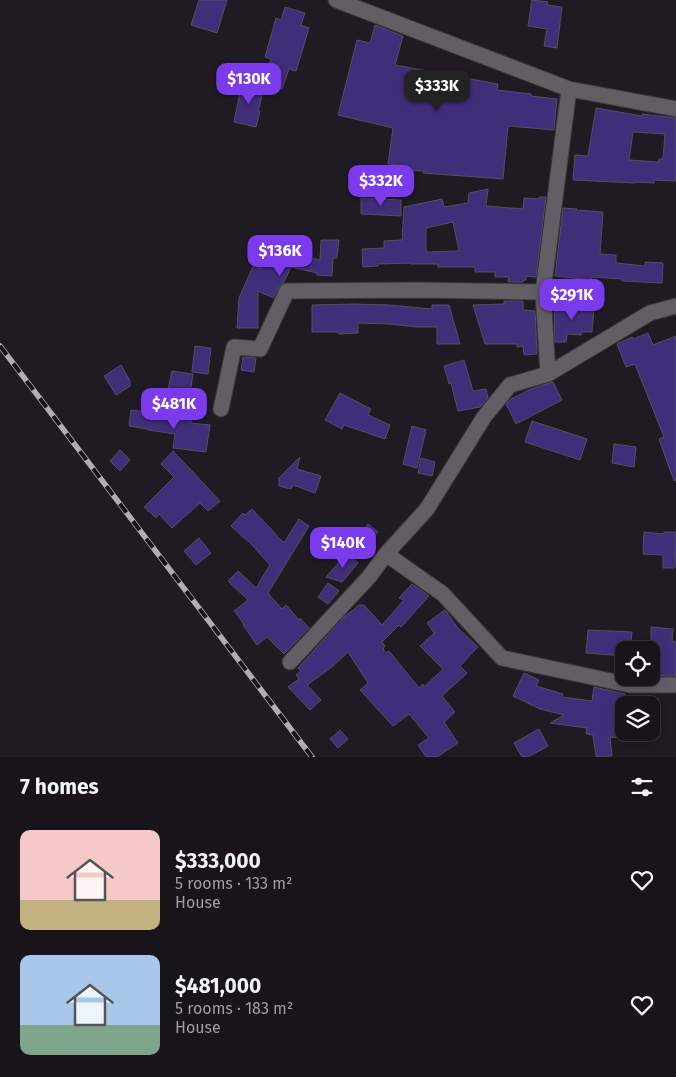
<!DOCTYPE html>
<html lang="en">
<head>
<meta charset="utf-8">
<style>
	:root { --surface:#18141a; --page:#211d23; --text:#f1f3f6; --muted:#9f9ea2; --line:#363339; --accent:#7c3aed }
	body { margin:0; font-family:"Fira Sans",sans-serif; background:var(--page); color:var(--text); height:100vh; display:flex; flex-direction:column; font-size:19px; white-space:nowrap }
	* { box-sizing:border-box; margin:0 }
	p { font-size:16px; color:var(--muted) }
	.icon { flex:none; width:28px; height:28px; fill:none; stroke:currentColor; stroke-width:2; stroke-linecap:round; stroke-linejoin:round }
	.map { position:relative; height:757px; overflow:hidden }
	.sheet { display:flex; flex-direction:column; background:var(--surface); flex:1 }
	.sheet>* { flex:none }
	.controls { position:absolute; left:615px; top:641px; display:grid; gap:10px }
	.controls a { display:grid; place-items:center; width:45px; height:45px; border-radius:10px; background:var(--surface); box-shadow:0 2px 8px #0003,0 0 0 1px var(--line); font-size:25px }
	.price { position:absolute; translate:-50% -42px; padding:0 11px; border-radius:10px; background:var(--accent); color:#fff; font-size:16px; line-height:32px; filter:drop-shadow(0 1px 2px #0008) }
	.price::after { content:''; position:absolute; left:50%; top:30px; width:15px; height:11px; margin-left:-8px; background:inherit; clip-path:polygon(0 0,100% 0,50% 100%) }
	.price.selected { background:#222; color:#fff }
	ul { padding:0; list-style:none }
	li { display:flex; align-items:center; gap:15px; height:125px; padding:0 20px }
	li span { display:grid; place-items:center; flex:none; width:140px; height:100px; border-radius:10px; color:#555 }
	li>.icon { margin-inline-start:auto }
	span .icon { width:60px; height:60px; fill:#fffc; stroke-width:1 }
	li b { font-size:21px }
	h2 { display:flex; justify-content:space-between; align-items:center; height:60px; padding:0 20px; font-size:21px }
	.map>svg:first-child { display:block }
	.building { fill:#412e7a; stroke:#52515a; fill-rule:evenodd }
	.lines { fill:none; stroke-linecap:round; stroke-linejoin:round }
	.minor-casing { stroke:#3b383c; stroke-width:17 }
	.minor { stroke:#635d65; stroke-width:15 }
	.rail-casing { stroke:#b1aeb2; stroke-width:5.5 }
	.rail { stroke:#171218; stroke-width:4; stroke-dasharray:11; stroke-linecap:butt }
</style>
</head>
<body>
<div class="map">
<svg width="676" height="757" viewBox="0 0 676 757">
	<rect width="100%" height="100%" fill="#201b22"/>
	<!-- building -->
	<path class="building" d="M 199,0 L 227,0 L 217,33 L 191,25 Z
		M 532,0 L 548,2 L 547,5 L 562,7 L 557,48 L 544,46 L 547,29 L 528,26 Z
		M 285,7 L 305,13 L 301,25 L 309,28 L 296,71 L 289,69 L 282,89 L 263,84 L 271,59 L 265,57 L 276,18 L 281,20 Z
		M 375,25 L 403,36 L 395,65 L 498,84 L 497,90 L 531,94 L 531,96 L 557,99 L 554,130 L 508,126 L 503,179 L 423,173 L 424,171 L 408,170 L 408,166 L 388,164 L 393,128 L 338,115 L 357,40 L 370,43 Z
		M 242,83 L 264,88 L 258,111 L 260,111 L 256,127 L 234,122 Z
		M 596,108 L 642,116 L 642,114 L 676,118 L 676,181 L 654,180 L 654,183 L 635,182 L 635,183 L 573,180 L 575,155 L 588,156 ZM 633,132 L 665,134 L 663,159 L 659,159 L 658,162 L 629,160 Z
		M 488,189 L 486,206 L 523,209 L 524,198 L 539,199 L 539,197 L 546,197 L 536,277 L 526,276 L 526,280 L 523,280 L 523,282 L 508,282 L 509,277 L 495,277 L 495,272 L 475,272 L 475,267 L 438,267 L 438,264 L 411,264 L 411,263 L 378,264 L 378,266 L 363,267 L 362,249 L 384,248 L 384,241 L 402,240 L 404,207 L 442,199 L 444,207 L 468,203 L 469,193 ZM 453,222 L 459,251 L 426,252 L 426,228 Z
		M 361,198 L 401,200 L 401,216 L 361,214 Z
		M 563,208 L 577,209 L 576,210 L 603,212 L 600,254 L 616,255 L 616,263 L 645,266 L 645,262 L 663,263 L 662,283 L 622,281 L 622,279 L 592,277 L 591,280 L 555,276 Z
		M 321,240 L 339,240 L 337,258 L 333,258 L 332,276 L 317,275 L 317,273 L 291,267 L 284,282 L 279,287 L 273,298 L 258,291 L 258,328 L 237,328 L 239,298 L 258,255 L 258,267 L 262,268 L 273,241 L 290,248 L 288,252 L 320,260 Z
		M 504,301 L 523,301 L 523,310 L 535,311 L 537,354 L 524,355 L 523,346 L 517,347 L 517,344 L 485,344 L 473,305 L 504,304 Z
		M 556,302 L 569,303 L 569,306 L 594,308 L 592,332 L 581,332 L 581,335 L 567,334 L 566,342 L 555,342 L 554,312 L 556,312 Z
		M 354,304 L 389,305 L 432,309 L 432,305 L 449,305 L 460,344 L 437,344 L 437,327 L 417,327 L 389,324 L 358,323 L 358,333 L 339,334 L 339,332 L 312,332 L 312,305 Z
		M 648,333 L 653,345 L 676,336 L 676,480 L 674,481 L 659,439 L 664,437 L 635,364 L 626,367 L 617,344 L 632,337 L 633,339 Z
		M 195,346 L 211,348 L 208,374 L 192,372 Z
		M 243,357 L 256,358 L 254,372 L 241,370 Z
		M 464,360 L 473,391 L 486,389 L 488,398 L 480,407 L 458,411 L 451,383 L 449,384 L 444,366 Z
		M 121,365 L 130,381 L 130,386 L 116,395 L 104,376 Z
		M 172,371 L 193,374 L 190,393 L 168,390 Z
		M 553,382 L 562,400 L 516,424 L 506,404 L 511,399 L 531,389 Z
		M 340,393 L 371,409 L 368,415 L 390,425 L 385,439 L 344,425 L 342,429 L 325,420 Z
		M 131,410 L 167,415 L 167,417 L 191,420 L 191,423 L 210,425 L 206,452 L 173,448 L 175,434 L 148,430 L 148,429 L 129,426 Z
		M 532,421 L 587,439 L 580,460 L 525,442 Z
		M 412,426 L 426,430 L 417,468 L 403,464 Z
		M 614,444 L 636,447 L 634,467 L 612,463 Z
		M 120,450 L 130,460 L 120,471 L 110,461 Z
		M 173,451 L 220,501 L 208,511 L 200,503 L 172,528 L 159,514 L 156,518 L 144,507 L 174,477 L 161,464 Z
		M 300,457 L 297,469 L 321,476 L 315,493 L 293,485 L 291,489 L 279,486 L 279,480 L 278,479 Z
		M 421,458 L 435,462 L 432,476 L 418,473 Z
		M 252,509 L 284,543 L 299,519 L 309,526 L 268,593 L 282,609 L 286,605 L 299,620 L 300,618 L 309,628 L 284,654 L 267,637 L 257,645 L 243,625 L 244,624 L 234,611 L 248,600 L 228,581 L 238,571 L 256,588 L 270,565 L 252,545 L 231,526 L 243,513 L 245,515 Z
		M 368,524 L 378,532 L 357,558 L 345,548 L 355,535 L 358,537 Z
		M 644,532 L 664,534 L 664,532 L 676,532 L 675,568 L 663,568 L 663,555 L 643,554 Z
		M 199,538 L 211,553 L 196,565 L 184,551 Z
		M 347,553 L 358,563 L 342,582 L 326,577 Z
		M 328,583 L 339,591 L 328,604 L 318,597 Z
		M 412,584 L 429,596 L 401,627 L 399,625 L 382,642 L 385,646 L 383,649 L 386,653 L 389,651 L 419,688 L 423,684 L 424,687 L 443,669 L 420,646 L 434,633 L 427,623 L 445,610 L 458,628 L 478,647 L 460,666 L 467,673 L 442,696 L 455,712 L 444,722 L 458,743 L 437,757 L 426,757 L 418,745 L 429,738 L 409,714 L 393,726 L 360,690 L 368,683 L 348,652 L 332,667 L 307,685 L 321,700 L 310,710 L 288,687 L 299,679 L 296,675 L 301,671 L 298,668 L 344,617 L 359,605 L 364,605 L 382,625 L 404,600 L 399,598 Z
		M 651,627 L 673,629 L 672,641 L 676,642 L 676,676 L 651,676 Z
		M 588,630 L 632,632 L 630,650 L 624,650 L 624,656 L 586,653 Z
		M 524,673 L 539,680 L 536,686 L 563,694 L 562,697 L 592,701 L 594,687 L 625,694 L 621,738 L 610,737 L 612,756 L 596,757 L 593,735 L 586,734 L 587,728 L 550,723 L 564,715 L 540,709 L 513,696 Z
		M 539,729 L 548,746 L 528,757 L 522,757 L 514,743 Z
		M 340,730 L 348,739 L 338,748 L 330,739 Z"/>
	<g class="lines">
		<defs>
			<path id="minor" d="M 569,89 L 676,109
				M 543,292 L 548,374
				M 221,409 L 234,347 L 260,349 L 287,291 L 417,290 L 543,292 L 569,89 L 336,0
				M 386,554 L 443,594 L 502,658 L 630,685 L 676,685
				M 290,662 L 369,577 L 386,554 L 427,509 L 484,417 L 510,385 L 548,374 L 650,313 L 676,306"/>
		</defs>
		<!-- minor casing -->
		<use href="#minor" class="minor-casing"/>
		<!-- minor -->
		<use href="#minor" class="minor"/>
		<defs>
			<path id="rail" d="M 0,346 L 312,757"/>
		</defs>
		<!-- rail casing -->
		<use href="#rail" class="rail-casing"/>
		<!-- rail -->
		<use href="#rail" class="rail"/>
	</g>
</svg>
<div class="controls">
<a><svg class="icon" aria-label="locate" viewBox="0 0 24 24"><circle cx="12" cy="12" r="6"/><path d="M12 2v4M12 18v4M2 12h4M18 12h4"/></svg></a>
<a><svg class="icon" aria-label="layers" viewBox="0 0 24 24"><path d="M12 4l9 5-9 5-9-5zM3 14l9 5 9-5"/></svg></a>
</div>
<b class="price" style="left:249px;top:105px">$130K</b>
<b class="price selected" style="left:437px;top:112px">$333K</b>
<b class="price" style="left:381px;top:207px">$332K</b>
<b class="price" style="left:280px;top:277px">$136K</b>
<b class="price" style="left:572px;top:321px">$291K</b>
<b class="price" style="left:174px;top:430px">$481K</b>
<b class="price" style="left:343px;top:569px">$140K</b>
</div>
<section class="sheet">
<h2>7 homes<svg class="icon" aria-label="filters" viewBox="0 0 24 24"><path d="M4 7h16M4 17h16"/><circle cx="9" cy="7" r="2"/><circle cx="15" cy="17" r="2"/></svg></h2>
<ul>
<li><span style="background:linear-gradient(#f6c9c9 70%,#c2b280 0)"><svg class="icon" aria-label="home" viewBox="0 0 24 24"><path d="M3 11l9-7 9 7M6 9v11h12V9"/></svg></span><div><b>$333,000</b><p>5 rooms · 133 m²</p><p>House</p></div><svg class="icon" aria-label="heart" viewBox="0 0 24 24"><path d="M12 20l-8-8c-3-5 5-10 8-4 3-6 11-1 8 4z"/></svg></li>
<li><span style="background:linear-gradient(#a9c7e8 70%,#7fa58c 0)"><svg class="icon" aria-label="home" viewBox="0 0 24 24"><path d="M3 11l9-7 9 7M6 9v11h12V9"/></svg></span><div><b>$481,000</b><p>5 rooms · 183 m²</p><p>House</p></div><svg class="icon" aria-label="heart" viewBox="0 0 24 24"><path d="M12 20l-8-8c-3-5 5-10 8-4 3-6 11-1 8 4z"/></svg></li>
</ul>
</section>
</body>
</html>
